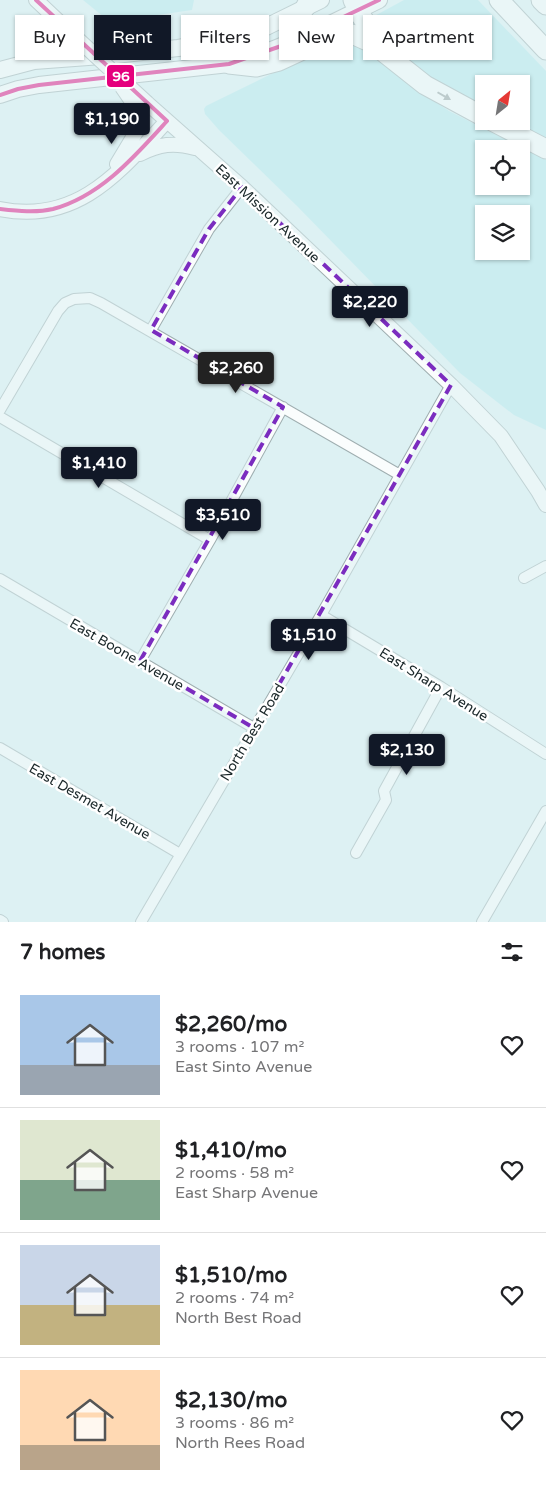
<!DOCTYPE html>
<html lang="en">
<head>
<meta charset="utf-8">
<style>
	:root { --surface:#fff; --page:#f2f2f2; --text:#202124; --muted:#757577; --line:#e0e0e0; --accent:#111827 }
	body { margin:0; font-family:"Varela Round",sans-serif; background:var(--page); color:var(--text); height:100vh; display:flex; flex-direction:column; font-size:19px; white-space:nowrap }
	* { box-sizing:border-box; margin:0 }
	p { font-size:16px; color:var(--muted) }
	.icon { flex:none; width:28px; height:28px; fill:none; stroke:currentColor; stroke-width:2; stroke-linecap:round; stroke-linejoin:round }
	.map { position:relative; height:922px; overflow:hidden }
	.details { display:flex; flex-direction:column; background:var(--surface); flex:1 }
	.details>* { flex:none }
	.hud { position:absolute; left:15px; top:15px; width:516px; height:45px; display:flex; gap:10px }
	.needle { width:32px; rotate:30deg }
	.fabs { position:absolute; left:475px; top:75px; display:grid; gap:10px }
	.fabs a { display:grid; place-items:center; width:55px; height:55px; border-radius:0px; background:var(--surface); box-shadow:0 1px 4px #0004; font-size:25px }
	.price { position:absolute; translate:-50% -42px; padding:0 11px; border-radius:5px; background:var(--accent); color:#fff; font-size:16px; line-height:32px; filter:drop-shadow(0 1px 2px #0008) }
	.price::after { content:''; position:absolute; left:50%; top:30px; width:15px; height:11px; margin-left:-8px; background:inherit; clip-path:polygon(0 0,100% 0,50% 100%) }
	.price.active { background:#222; color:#fff }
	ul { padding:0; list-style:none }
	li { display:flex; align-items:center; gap:15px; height:125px; padding:0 20px }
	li+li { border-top:1px solid var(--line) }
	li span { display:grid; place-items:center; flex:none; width:140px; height:100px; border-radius:0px; color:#555 }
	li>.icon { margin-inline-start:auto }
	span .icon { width:60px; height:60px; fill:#fffc; stroke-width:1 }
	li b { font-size:21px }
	h2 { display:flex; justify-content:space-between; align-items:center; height:60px; padding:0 20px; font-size:21px }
	.tag { padding:0 18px; border-radius:0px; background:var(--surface); box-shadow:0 1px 4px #0004; font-size:18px; line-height:45px }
	.tag.active { background:var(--accent); color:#fff }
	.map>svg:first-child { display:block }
	.green { fill:#b7e9ee; fill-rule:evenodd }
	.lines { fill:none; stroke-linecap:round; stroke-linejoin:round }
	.street-casing { stroke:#9faeb0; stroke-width:12 }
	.secondary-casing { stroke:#9faeb0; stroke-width:16 }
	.primary-casing { stroke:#9faeb0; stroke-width:18 }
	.highway-casing { stroke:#9faeb0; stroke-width:21 }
	.street { stroke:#fafdfd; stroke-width:10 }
	.secondary { stroke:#fafdfd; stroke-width:14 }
	.primary { stroke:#fafdfd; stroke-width:16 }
	.highway { stroke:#fafdfd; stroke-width:19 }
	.secondary-bridge-casing { stroke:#9faeb0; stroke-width:16; stroke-linecap:butt }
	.secondary-bridge { stroke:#fafdfd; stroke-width:14 }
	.bus-1-casing { stroke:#fff; stroke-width:8 }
	.bus-1 { stroke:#e5007d; stroke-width:4 }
	.oneway { fill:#959d9e }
	.marked { fill:none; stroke:#7b2cbf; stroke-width:4; stroke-dasharray:10 6; stroke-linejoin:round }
	.labels { text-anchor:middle; stroke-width:5; stroke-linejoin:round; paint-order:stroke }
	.street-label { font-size:14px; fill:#1a2729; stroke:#fff }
	.line-badge { stroke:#fff; stroke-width:2 }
	.badge-label { font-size:14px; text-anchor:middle; font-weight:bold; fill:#fff }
</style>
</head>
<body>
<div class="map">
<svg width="546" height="922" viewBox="0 0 546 922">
	<rect width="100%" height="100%" fill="#ddf1f3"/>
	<!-- green -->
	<path class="green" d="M 83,0 L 194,0 L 192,10 L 110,22 Z
		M 404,0 L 478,0 L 546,71 L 546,143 L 504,121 L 521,121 L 521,84 L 484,84 L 484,111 L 449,92 L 400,54 L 367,20 Z
		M 344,41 L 364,46 L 414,88 L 449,111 L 546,160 L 546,430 L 514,415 L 460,373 L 298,207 L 219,130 L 205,114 L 204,109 L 206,106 L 318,51 ZM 484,149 L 521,149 L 521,186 L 484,186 ZM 484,214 L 521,214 L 521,251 L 484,251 Z"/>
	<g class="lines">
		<defs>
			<path id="street" d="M 151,330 L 209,229 L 242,187
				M 0,410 L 58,311 L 65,303 L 74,299 L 90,298 L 101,303 L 400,475
				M 0,417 L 210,540
				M 524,578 L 546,566
				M 0,579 L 254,728
				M 321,615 L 441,687 L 546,754
				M 140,661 L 210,540 L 283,407
				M 0,748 L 180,854
				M 356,853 L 386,800 L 384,791 L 441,687
				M 0,920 L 3,922
				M 141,922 L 321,615 L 451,385
				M 482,922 L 546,811"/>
			<path id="secondary" d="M 36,0 L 71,33
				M 147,103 L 242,187 L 451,385 L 501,436 L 538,491 L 546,505
				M 140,154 C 159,144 174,142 195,148
				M 117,164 L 135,134 L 139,117 L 135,106
				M 0,209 C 78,225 120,171 167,121"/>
			<path id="primary" d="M 0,70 L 34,61 L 115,55 L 178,48 L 227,40 L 241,37 L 262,29 L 321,0
				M 0,95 L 18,89 L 39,85 L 229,64 C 282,50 330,24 379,0"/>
			<path id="highway" d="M 353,0 L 363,19 L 384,45
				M 499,0 L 546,50
				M 541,0 L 546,5
				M 305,8 L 309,0
				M 229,64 L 256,67 L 279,61 L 335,35 L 352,34 L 372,43 L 425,85 L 484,117
				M 492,121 L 546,149"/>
		</defs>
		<!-- street casing -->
		<use href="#street" class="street-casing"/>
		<!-- secondary casing -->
		<use href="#secondary" class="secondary-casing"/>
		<!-- primary casing -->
		<use href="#primary" class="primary-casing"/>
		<!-- highway casing -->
		<use href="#highway" class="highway-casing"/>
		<!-- street -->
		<use href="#street" class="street"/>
		<!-- secondary -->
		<use href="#secondary" class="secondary"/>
		<!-- primary -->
		<use href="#primary" class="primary"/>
		<!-- highway -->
		<use href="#highway" class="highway"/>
		<defs>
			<path id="secondary-bridge" d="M 71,33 L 147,103
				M 122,87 L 135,106"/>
		</defs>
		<!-- secondary-bridge casing -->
		<use href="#secondary-bridge" class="secondary-bridge-casing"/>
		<!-- secondary-bridge -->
		<use href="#secondary-bridge" class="secondary-bridge"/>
		<defs>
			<path id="bus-1" d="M 0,95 L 18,89 L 39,85 L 229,64 L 287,44 L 379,0
				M 0,209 C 18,211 36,213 53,209 C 101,196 135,156 167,121 L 36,0"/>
		</defs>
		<!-- bus-1 casing -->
		<use href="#bus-1" class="bus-1-casing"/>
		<!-- bus-1 -->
		<use href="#bus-1" class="bus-1"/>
	</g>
	<!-- one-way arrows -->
	<defs><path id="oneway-solid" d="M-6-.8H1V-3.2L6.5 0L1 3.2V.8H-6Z" transform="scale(1.25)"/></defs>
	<use class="oneway" href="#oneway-solid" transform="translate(444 96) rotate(30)"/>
	<!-- marked area -->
	<path d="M0 0H546V922H0ZM 242,187 L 451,385 L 254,728 L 140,661 L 283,407 L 151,330 L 209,229 Z" fill="#ddf1f3" fill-opacity=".55" fill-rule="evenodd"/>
	<path class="marked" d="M 242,187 L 451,385 L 254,728 L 140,661 L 283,407 L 151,330 L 209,229 Z"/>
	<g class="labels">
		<!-- street labels -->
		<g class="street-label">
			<text transform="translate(268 213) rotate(43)" y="5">East Mission Avenue</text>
			<text transform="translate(127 654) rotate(30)" y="5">East Boone Avenue</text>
			<text transform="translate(434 684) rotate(32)" y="5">East Sharp Avenue</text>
			<text transform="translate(252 732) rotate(-59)" y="5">North Best Road</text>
			<text transform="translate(90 801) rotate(30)" y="5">East Desmet Avenue</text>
		</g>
	</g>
	<rect class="line-badge" x="106" y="64" width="29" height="24" rx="5" fill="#e5007d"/>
	<g class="badge-label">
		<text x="121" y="81">96</text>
	</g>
</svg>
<div class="fabs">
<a><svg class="needle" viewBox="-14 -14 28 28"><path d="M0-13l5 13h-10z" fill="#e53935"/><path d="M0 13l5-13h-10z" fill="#757577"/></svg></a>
<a><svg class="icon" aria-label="locate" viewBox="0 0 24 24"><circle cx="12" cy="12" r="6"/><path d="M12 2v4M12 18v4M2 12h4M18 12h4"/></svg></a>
<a><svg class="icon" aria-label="layers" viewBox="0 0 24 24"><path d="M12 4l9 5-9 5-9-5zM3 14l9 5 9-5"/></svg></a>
</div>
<b class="price" style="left:112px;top:145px">$1,190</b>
<b class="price" style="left:370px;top:328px">$2,220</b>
<b class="price active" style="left:236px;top:394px">$2,260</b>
<b class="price" style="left:99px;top:489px">$1,410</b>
<b class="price" style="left:223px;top:541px">$3,510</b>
<b class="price" style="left:309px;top:661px">$1,510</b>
<b class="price" style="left:407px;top:776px">$2,130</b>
<div class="hud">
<a class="tag">Buy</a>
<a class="tag active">Rent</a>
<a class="tag">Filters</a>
<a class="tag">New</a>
<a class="tag">Apartment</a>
</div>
</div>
<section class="details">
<h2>7 homes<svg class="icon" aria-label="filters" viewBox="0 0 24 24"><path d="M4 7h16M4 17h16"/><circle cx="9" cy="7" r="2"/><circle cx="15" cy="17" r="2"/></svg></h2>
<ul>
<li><span style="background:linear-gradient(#a9c7e8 70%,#9aa5b1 0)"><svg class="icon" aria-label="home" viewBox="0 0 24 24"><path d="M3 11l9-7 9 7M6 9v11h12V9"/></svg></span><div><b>$2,260/mo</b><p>3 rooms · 107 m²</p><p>East Sinto Avenue</p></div><svg class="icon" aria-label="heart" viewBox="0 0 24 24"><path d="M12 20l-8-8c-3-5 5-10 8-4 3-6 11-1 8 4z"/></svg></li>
<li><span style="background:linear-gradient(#dfe7d0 60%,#7fa58c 0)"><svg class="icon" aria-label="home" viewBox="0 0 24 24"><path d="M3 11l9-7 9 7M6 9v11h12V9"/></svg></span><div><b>$1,410/mo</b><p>2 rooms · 58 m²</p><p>East Sharp Avenue</p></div><svg class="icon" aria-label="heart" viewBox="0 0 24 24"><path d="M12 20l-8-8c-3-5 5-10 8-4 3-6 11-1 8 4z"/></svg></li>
<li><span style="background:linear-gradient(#c9d6e8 60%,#c2b280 0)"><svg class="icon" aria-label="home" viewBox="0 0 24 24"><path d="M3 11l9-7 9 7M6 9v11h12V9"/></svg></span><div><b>$1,510/mo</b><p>2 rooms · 74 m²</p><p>North Best Road</p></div><svg class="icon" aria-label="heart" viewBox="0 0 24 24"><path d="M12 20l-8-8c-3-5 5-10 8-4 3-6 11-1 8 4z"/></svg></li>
<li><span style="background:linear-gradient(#ffd9b3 75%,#b9a48a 0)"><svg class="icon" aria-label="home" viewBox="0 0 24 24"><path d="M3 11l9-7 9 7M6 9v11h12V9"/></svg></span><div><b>$2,130/mo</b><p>3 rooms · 86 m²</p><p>North Rees Road</p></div><svg class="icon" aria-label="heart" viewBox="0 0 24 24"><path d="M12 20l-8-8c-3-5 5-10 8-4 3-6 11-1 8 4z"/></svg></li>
</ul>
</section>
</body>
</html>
